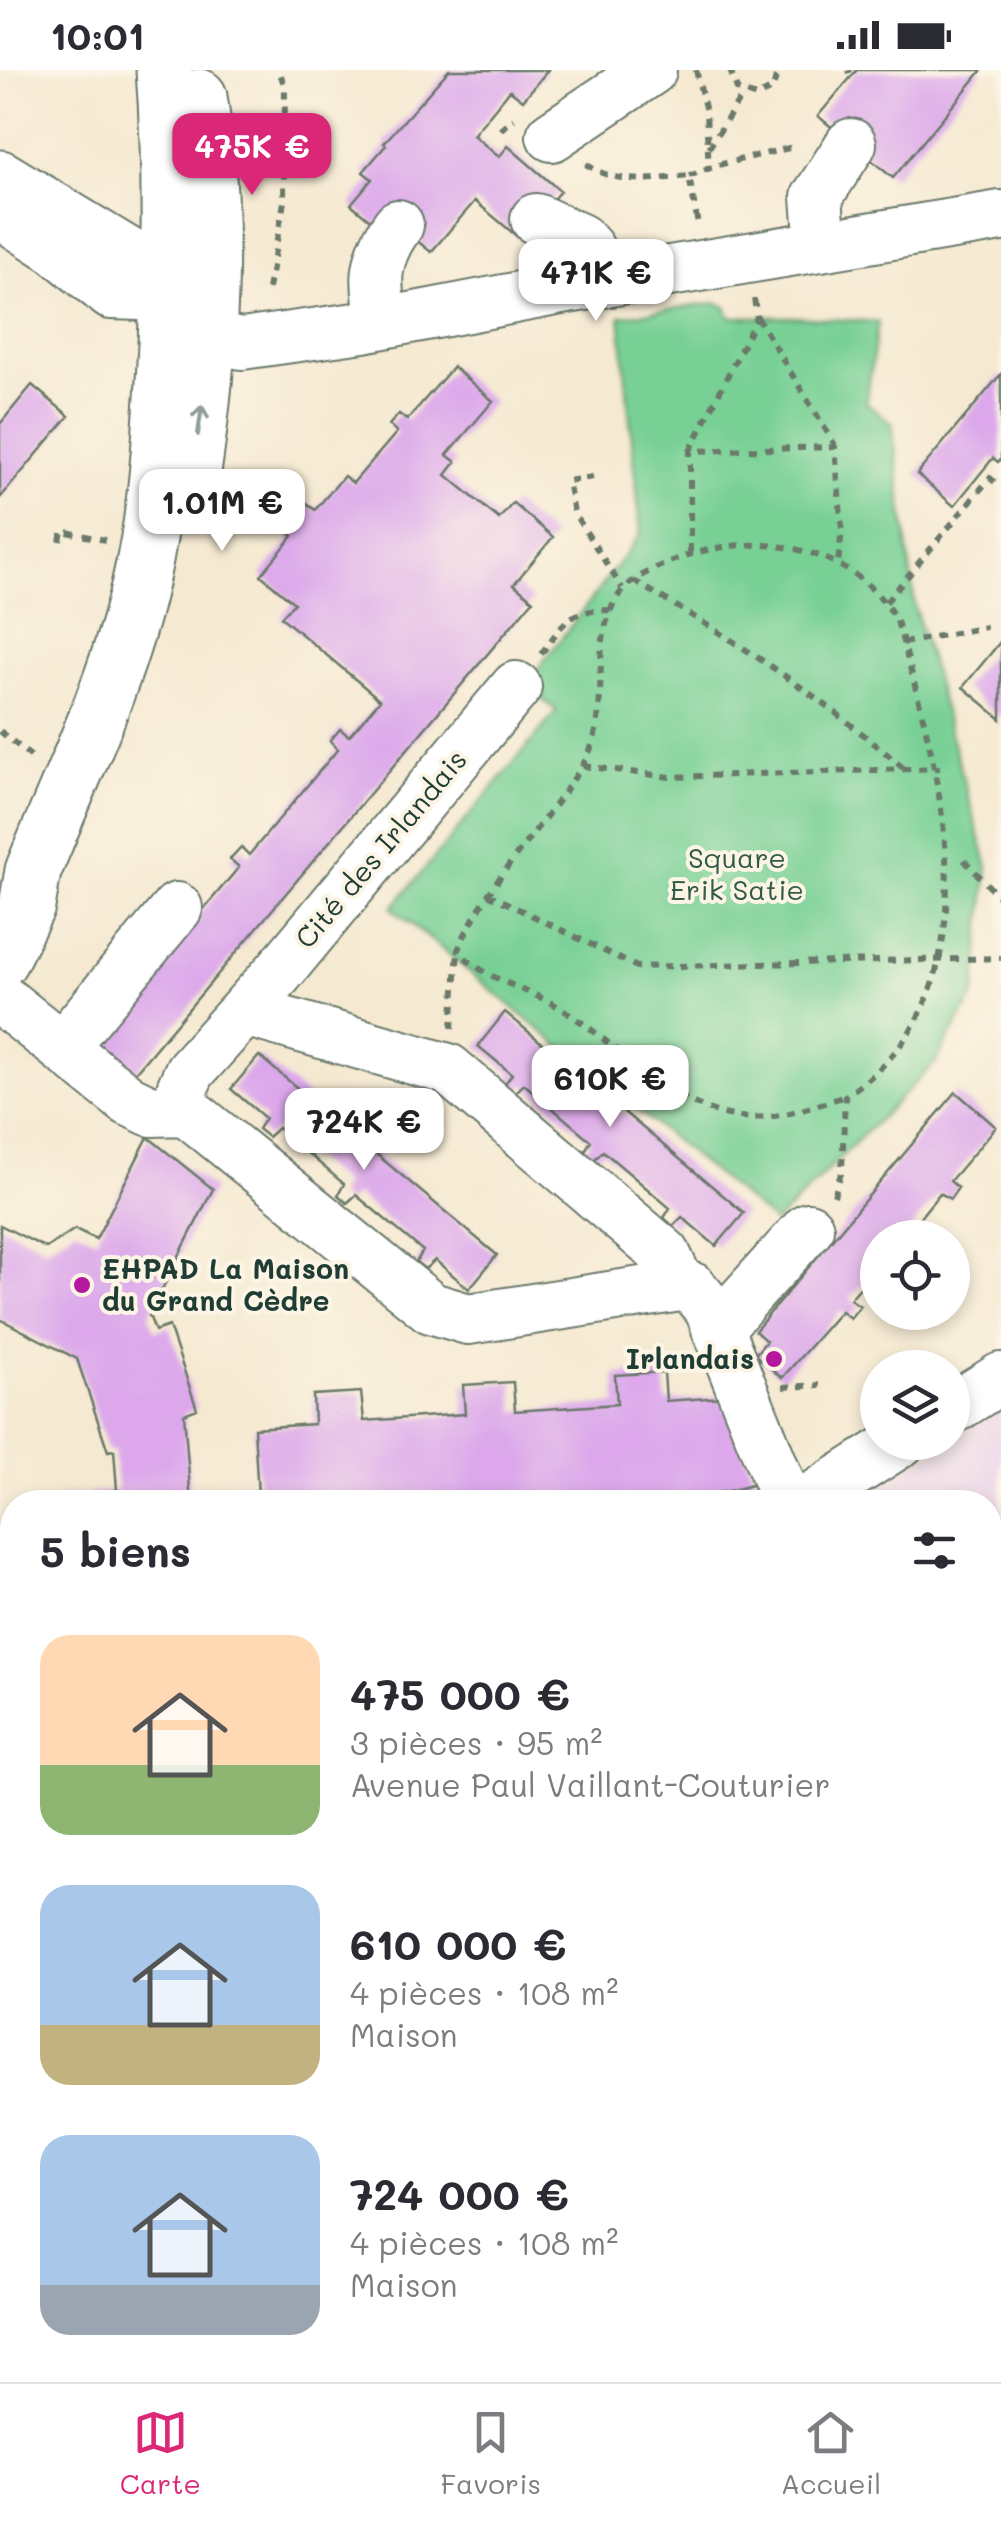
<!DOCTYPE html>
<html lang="fr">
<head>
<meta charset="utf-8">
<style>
	:root { --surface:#fff; --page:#f2f2f3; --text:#2b2b33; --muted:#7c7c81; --line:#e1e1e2; --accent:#db2777 }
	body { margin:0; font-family:Mali,sans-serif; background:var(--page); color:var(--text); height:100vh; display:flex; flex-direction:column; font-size:38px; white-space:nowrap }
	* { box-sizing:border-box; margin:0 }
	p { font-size:32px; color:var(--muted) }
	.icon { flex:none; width:55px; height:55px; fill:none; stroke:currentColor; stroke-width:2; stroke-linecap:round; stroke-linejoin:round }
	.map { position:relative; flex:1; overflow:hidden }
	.side { position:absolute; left:0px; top:1420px; width:1002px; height:892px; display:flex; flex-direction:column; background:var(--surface); border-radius:40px 40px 0 0; box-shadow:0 5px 15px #0003 }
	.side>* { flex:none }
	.controls { position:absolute; left:860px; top:1150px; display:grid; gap:20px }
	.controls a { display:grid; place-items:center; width:110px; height:110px; border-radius:50%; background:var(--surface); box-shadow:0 5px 15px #0003; font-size:50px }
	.price { position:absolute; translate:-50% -85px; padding:0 22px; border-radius:20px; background:#fff; color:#222; font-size:32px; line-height:65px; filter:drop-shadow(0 2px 5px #0008) }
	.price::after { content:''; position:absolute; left:50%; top:60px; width:30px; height:22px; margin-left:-15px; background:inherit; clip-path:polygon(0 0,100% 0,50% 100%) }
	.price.current { background:var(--accent); color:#fff }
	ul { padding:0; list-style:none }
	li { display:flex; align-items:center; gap:30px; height:250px; padding:0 40px }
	li span { display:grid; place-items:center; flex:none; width:280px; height:200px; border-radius:30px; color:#555 }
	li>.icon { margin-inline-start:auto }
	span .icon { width:120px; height:120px; fill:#fffc; stroke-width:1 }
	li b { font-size:42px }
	h2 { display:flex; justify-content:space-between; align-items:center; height:120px; padding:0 40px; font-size:42px }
	.status { display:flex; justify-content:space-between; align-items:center; height:70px; padding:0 50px; background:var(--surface); direction:ltr }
	.status svg { height:28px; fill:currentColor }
	.tab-bar { display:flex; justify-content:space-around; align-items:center; height:140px; border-top:2px solid var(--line); background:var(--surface); font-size:28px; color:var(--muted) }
	.tab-bar a { display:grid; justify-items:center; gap:5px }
	.tab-bar .current { color:var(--accent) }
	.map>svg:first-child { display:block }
	.built { fill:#ead1ec }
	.green { fill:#78d095; stroke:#4c8664; stroke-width:2.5 }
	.building { fill:#dca8eb }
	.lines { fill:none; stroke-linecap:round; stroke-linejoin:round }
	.minor-casing { stroke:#6a796b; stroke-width:54 }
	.major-casing { stroke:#6a796b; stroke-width:59 }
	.path { stroke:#6a796b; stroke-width:6; stroke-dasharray:8 8; stroke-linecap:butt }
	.minor { stroke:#fff; stroke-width:50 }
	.major { stroke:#fff; stroke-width:55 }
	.oneway { stroke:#8f9e9a }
	.poi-dot { fill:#b5179e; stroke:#fcf5e5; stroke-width:4 }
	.labels { text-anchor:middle; stroke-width:8; stroke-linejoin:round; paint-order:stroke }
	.street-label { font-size:28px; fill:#1f3d34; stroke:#fcf5e5 }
	.park-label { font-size:28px; fill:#315a47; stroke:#fcf5e5 }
	.poi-label { font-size:28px; font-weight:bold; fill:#1f3d34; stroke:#fcf5e5; text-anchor:start }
</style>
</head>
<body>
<div class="status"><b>10:01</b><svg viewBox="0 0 49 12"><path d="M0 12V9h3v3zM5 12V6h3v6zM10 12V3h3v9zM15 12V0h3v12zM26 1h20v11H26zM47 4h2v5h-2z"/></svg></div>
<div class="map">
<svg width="1001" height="2312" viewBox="0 0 1001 2312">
	<rect width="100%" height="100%" fill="#fcf5e5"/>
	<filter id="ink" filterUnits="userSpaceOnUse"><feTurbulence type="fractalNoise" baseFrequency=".01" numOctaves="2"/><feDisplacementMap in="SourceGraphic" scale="20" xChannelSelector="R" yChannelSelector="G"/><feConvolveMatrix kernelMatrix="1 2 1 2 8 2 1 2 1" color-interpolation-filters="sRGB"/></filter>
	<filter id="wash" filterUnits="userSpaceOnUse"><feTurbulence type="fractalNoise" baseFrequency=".0048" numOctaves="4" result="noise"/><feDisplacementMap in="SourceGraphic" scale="40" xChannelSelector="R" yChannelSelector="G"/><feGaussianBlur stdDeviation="2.25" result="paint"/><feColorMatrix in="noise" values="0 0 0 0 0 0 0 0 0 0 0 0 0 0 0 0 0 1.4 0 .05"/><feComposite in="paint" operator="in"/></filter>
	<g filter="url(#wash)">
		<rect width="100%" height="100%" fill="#f5e9d1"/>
		<!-- built -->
		<path class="built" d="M 1001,1337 L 1001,1694 L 990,1698 L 990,1432 L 856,1432 L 947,1373 L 952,1372 L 953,1369 Z"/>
		<!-- green -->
		<path class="green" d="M 717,233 L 726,237 L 730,247 L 792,247 L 878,252 L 866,333 L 892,353 L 915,538 L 988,797 L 975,924 L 935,993 L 775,1153 L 392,838 L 557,641 L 525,616 L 641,464 L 620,246 Z"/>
		<g id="blocks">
			<!-- building -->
			<path class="building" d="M 449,0 L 548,0 L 523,30 L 510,20 L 473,65 L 499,87 L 508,76 L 560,121 L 520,169 L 475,131 L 431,182 L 390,149 L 382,160 L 351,134 L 372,109 L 363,102 L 386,75 L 384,73 Z
				M 857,0 L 982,0 L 893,108 L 818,46 Z
				M 453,297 L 493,331 L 447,385 L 456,392 L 446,405 L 499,449 L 513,433 L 553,467 L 514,514 L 533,530 L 133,1005 L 92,971 L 239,797 L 230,789 L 241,777 L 249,785 L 338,679 L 330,671 L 340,659 L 349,666 L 380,630 L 281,547 L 294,533 L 261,505 L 293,466 L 288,462 L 294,455 L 285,446 L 301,428 L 315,440 L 344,406 L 353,413 L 397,362 L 389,355 L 399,344 L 407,350 Z
				M 1001,304 L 1001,389 L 998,392 L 993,388 L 954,436 L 917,404 Z
				M 32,315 L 69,346 L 0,428 L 0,354 Z
				M 1001,571 L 1001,649 L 963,617 Z
				M 505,942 L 744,1143 L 716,1176 L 682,1147 L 673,1156 L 664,1148 L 670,1138 L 603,1081 L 594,1090 L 584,1082 L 591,1071 L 524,1014 L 514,1024 L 504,1015 L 512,1004 L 478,976 Z
				M 259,986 L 497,1185 L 469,1219 L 435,1190 L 425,1199 L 416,1192 L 423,1181 L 356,1125 L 347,1133 L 338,1125 L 344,1114 L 278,1058 L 268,1067 L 258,1059 L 265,1048 L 231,1019 Z
				M 956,1022 L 996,1057 L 950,1111 L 958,1118 L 950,1129 L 940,1123 L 903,1168 L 878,1168 L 878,1197 L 850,1229 L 860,1236 L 850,1248 L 841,1241 L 782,1308 L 755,1285 L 766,1271 L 755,1261 Z
				M 148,1067 L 213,1119 L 149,1245 L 155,1261 L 169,1256 L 197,1339 L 184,1344 L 191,1432 L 57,1432 L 56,1428 L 117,1420 L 114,1380 L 108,1381 L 77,1289 L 0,1249 L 0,1155 L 46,1178 L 75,1159 L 96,1169 Z
				M 664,1302 L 666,1331 L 722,1327 L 756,1414 L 685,1432 L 642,1432 L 642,1430 L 275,1432 L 274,1425 L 258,1426 L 254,1358 L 314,1354 L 313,1325 L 361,1322 L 364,1351 L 465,1344 L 463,1315 L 513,1312 L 515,1341 L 617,1334 L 615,1305 Z
				M 1001,1579 L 1001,1694 L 990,1698 L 990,1584 Z
				M 12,1625 L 12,1677 L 10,1677 L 4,1626 Z
				M 12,1876 L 12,1952 L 0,1956 L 0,1881 Z
				M 990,2037 L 1001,2037 L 1001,2137 L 990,2115 Z
				M 12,2045 L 12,2079 L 0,2083 L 0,2050 Z
				M 990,2240 L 1001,2261 L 1001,2298 L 974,2312 L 615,2312 L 609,2300 L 990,2300 Z
				M 12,2264 L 12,2300 L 43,2300 L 46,2310 L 0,2312 L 0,2267 Z
				M 84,2300 L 172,2300 L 175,2312 L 86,2312 Z"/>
		</g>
	</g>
	<g filter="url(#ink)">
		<use href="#blocks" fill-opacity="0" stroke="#6a796b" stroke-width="2.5"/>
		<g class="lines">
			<defs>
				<path id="minor" d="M 552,66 L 651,0
					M 0,143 L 56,179 L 111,224 L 169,226 L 208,260 L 226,271 L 242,274 L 363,257 L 561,219 L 1001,146
					M 536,149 L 580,169 L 589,179 L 595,213
					M 821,176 L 817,127 L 851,74
					M 383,253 C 374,213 373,189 398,155
					M 516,617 L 278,903 L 190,1001 L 182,1019 L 186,1040 L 431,1238 L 468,1249 L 680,1216 L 692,1218 L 710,1239 L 787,1432
					M 0,928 L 128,1030 L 151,1041 L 186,1040
					M 245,941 L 448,999 L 665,1184 L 680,1216
					M 62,977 L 177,838
					M 717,1259 L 808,1158
					M 952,1339 L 1001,1308
					M 806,1432 L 900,1372
					M 0,1539 L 12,1538
					M 990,2003 L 1001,2003
					M 223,2300 L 227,2312
					M 386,2312 L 452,2300"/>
				<path id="major" d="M 0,108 L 127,185 L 142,196 L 169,226
					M 192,409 C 211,283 219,154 199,27
					M 0,890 L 27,836 L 33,801 C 72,705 119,609 141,508 C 156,443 160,378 164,312 C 170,208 172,104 164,0
					M 990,1737 L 1001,1733
					M 0,2125 L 12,2121"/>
			</defs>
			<!-- minor casing -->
			<use href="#minor" class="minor-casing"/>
			<!-- major casing -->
			<use href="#major" class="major-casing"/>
			<!-- path -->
			<path class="path" d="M 696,0 L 706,42 L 709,101
				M 730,0 L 737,20 L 756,27 L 773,18 L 778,0
				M 849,0 L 850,3
				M 501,60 L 514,49
				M 709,78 L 743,24
				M 586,94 C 616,116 654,109 689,106 L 698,155
				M 689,106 L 722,94 L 789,78 L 795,82
				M 268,219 L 284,132 L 285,17 L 279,0
				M 757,247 L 835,375
				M 690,381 L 757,247 L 754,229
				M 593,407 L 568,411 L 574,443 L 622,518
				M 60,471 L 62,461 L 105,470
				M 690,482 L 690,381 L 835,377 L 842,459 L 838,493
				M 634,511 C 731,568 818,623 903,698
				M 886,532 L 990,408 L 1001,417
				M 903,573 L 986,557
				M 541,584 C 566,551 566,540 611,540
				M 0,661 L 34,689
				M 583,696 L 671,707 L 940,698
				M 964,790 L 1001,829
				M 488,824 L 637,897 L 1001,888
				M 452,958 L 458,881
				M 834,1126 L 842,1100 L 845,1026 C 1001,925 943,712 897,551 C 848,468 741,458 660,496 C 642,505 623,514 614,533 C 588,584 614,646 582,696 C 542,759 488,810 458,880 C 482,909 524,917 557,936 C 617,971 667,1038 740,1047 C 775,1051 812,1037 845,1026
				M 783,1317 L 820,1315
				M 0,1823 L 12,1824"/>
			<!-- minor -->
			<use href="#minor" class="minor"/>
			<!-- major -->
			<use href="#major" class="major"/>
		</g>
		<!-- one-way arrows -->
		<defs><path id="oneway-shaft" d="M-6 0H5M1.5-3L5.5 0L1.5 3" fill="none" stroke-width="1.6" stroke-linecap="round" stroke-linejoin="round" transform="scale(2.5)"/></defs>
		<use class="oneway" href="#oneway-shaft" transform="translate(200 350) rotate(-82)"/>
	</g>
	<!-- markers -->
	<g class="poi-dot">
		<circle cx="82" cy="1215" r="10"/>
		<circle cx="774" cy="1289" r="10"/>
	</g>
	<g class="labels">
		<!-- street labels -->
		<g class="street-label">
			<text transform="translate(381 779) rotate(-50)" y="10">Cité des Irlandais</text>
		</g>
		<!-- park labels -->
		<g class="park-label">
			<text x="737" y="798">Square<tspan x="737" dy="32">Erik Satie</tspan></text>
		</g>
		<!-- poi labels -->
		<g class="poi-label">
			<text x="102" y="1209">EHPAD La Maison<tspan x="102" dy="32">du Grand Cèdre</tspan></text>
			<text x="754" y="1299" text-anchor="end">Irlandais</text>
		</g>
	</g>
</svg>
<div class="controls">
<a><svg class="icon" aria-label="locate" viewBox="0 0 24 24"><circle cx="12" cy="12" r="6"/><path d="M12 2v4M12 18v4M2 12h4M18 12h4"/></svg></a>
<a><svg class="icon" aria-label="layers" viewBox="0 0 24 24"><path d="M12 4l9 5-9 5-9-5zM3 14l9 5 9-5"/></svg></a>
</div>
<b class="price current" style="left:252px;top:128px">475K €</b>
<b class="price" style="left:596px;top:254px">471K €</b>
<b class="price" style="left:222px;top:484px">1.01M €</b>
<b class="price" style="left:610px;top:1060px">610K €</b>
<b class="price" style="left:364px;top:1103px">724K €</b>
<section class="side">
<h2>5 biens<svg class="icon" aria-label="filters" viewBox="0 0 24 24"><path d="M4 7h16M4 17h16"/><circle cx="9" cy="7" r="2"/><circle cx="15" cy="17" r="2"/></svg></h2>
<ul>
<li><span style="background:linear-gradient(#ffd9b3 65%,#8fb573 0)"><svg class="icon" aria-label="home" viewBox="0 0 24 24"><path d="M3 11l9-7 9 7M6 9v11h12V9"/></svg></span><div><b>475 000 €</b><p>3 pièces · 95 m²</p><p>Avenue Paul Vaillant-Couturier</p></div></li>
<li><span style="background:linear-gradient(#a9c7e8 70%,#c2b280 0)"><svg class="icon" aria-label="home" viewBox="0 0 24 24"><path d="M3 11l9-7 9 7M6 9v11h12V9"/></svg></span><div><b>610 000 €</b><p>4 pièces · 108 m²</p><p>Maison</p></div></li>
<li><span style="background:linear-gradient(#a9c7e8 75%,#9aa5b1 0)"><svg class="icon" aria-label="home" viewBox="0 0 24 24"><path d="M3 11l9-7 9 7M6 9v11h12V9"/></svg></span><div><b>724 000 €</b><p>4 pièces · 108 m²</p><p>Maison</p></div></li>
</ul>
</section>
</div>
<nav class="tab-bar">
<a class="current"><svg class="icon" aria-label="map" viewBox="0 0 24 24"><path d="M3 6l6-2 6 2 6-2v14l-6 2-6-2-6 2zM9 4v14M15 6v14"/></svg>Carte</a>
<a><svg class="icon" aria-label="saved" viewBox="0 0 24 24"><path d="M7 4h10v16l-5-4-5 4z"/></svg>Favoris</a>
<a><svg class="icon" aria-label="home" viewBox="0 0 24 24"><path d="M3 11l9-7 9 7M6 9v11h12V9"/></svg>Accueil</a>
</nav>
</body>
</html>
